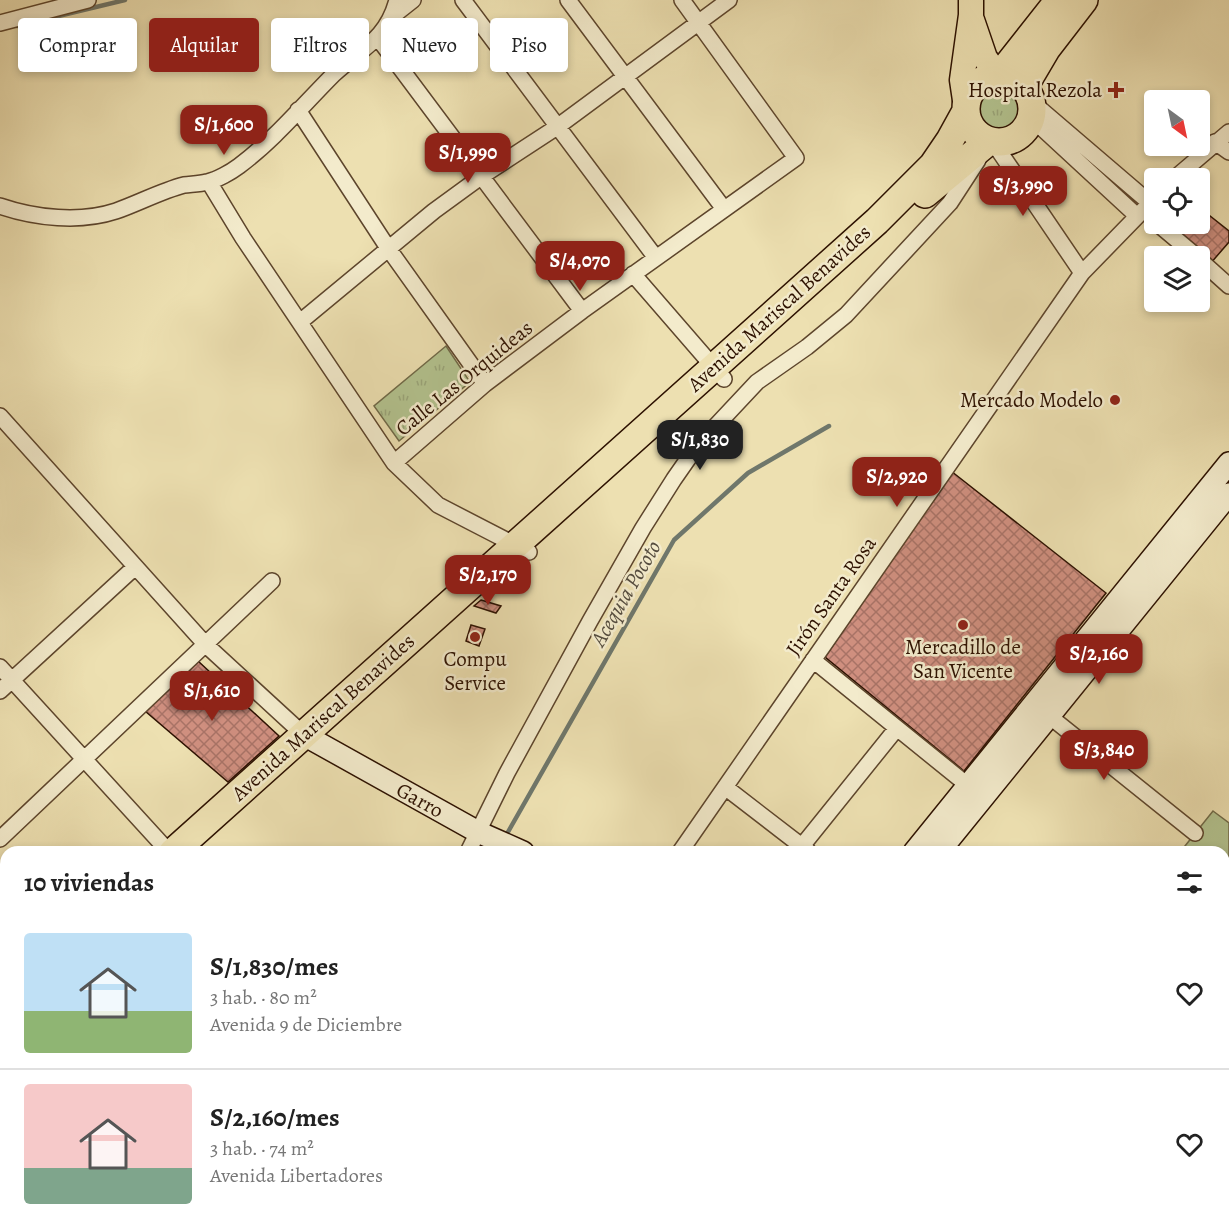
<!DOCTYPE html>
<html lang="es">
<head>
<meta charset="utf-8">
<style>
	:root { --surface:#fff; --page:#f6f6f6; --text:#222; --muted:#767676; --line:#e0e0e0; --accent:#8f2418 }
	body { margin:0; font-family:Alegreya,serif; background:var(--page); color:var(--text); height:100vh; display:flex; flex-direction:column; font-size:22px; white-space:nowrap }
	* { box-sizing:border-box; margin:0 }
	p { font-size:20px; color:var(--muted) }
	.icon { flex:none; width:33px; height:33px; fill:none; stroke:currentColor; stroke-width:2; stroke-linecap:round; stroke-linejoin:round }
	.map { position:relative; flex:1; overflow:hidden }
	.panel { position:absolute; left:0px; top:846px; width:1230px; height:386px; display:flex; flex-direction:column; background:var(--surface); border-radius:18px 18px 0 0; box-shadow:0 3px 9px #0003 }
	.panel>* { flex:none }
	.guide { position:absolute; left:18px; top:18px; width:600px; height:54px; display:flex; gap:12px }
	.needle { width:39px; rotate:147deg }
	.buttons { position:absolute; left:1144px; top:90px; display:grid; gap:12px }
	.buttons a { display:grid; place-items:center; width:66px; height:66px; border-radius:6px; background:var(--surface); box-shadow:0 3px 9px #0003; font-size:30px }
	.price { position:absolute; translate:-50% -51px; padding:0 14px; border-radius:12px; background:var(--accent); color:#fff; font-size:20px; line-height:39px; filter:drop-shadow(0 2px 3px #0008) }
	.price::after { content:''; position:absolute; left:50%; top:36px; width:18px; height:14px; margin-left:-9px; background:inherit; clip-path:polygon(0 0,100% 0,50% 100%) }
	.price.selected { background:#222; color:#fff }
	ul { padding:0; list-style:none }
	li { display:flex; align-items:center; gap:18px; height:150px; padding:0 24px }
	li+li { border-top:2px solid var(--line) }
	li span { display:grid; place-items:center; flex:none; width:168px; height:120px; border-radius:6px; color:#555 }
	li>.icon { margin-inline-start:auto }
	span .icon { width:72px; height:72px; fill:#fffc; stroke-width:1 }
	li b { font-size:26px }
	h2 { display:flex; justify-content:space-between; align-items:center; height:72px; padding:0 24px; font-size:26px }
	.chip { padding:0 21px; border-radius:6px; background:var(--surface); box-shadow:0 3px 9px #0003; font-size:21px; line-height:54px }
	.chip.selected { background:var(--accent); color:#fff }
	.map>svg:first-child { display:block }
	.green { fill:#b3c38f; stroke:#706a48; stroke-width:1.5 }
	.park { fill:url(#park-tufts); stroke:#706a48; stroke-width:1.5 }
	.lines { fill:none; stroke-linecap:round; stroke-linejoin:round }
	.stream { stroke:#6f776b; stroke-width:4.5 }
	.building { fill:url(#building-cross-hatch); stroke:#2d1100; stroke-width:1.5 }
	.street-casing { stroke:#5d452c; stroke-width:18 }
	.secondary-casing { stroke:#2d1100; stroke-width:24 }
	.primary-casing { stroke:#2d1100; stroke-width:27 }
	.highway-casing { stroke:#2d1100; stroke-width:30 }
	.street { stroke:#f3ebcc; stroke-width:15 }
	.secondary { stroke:#f3ebcc; stroke-width:21 }
	.primary { stroke:#ede0b1; stroke-width:24 }
	.highway { stroke:#ede0b1; stroke-width:27 }
	.poi-dot { fill:#8f2418; stroke:#f3ebcc; stroke-width:2 }
	.labels { text-anchor:middle; stroke-width:5; stroke-linejoin:round; paint-order:stroke }
	.poi-label { font-size:21px; fill:#2d1100; stroke:#f3ebcc; text-anchor:end }
	.street-label { font-size:21px; fill:#2d1100; stroke:#f3ebcc }
	.water-label { font-size:22px; font-style:italic; fill:#544c3f; stroke:#f3ebcc }
</style>
</head>
<body>
<div class="map">
<svg width="1229" height="1231" viewBox="0 0 1229 1231">
	<defs>
		<pattern id="park-tufts" width="24" height="20" patternUnits="userSpaceOnUse" patternTransform="scale(1.5)"><rect width="24" height="20" fill="#b3c38f"/><path d="M3 7l-1-3M5 7V3M7 7l1-3M15 17l-1-3M17 17v-4M19 17l1-3" fill="none" stroke="#9aa67a"/></pattern>
		<pattern id="building-cross-hatch" width="8" height="8" patternUnits="userSpaceOnUse" patternTransform="scale(1.5)"><rect width="8" height="8" fill="#cf8f7f"/><path d="M0 0l8 8M0 8l8-8" fill="none" stroke="#a87366"/></pattern>
	</defs>
	<rect width="100%" height="100%" fill="#ede0b1"/>
	<filter id="stains"><feTurbulence type="fractalNoise" baseFrequency=".00333" numOctaves="4"/><feColorMatrix values="0 0 0 0 .2 0 0 0 0 .09 0 0 0 0 .02 0 0 0 .5 -.17"/></filter>
	<radialGradient id="worn" r=".72"><stop offset=".6" stop-color="#630" stop-opacity="0"/><stop offset="1" stop-color="#630" stop-opacity=".3"/></radialGradient>
	<!-- green -->
	<path class="green" d="M 1213,811 L 1229,823 L 1229,881 L 1224,877 L 1224,852 L 1192,852 L 1185,846 Z"/>
	<!-- park -->
	<path class="park" d="M972 109a28 28 0 1 1 56 0a28 28 0 1 1-56 0Z
		M 446,346 L 470,382 L 399,441 L 374,406 Z"/>
	<g class="lines">
		<!-- stream -->
		<path class="stream" d="M 17,26 L 125,0
			M 508,832 L 674,540 L 748,473 L 829,426
			M 244,1231 L 254,1226"/>
	</g>
	<!-- building -->
	<path class="building" d="M 1200,208 L 1229,231 L 1229,242 L 1210,264 L 1163,224 L 1200,224 Z
		M 951,471 L 1106,593 L 964,771 L 825,657 Z
		M 481,600 L 501,606 L 496,613 L 474,606 Z
		M 471,625 L 485,629 L 479,646 L 466,641 Z
		M 198,661 L 279,736 L 228,782 L 145,711 Z
		M 6,1107 L 6,1163 L 4,1168 L 0,1165 L 0,1109 L 5,1111 Z"/>
	<g class="lines">
		<defs>
			<path id="street" d="M 463,0 L 656,258
				M 568,0 L 724,209
				M 394,15 L 413,0
				M 0,23 L 88,0
				M 378,38 L 582,311
				M 1032,102 L 1150,203
				M 298,110 L 388,248 L 485,384
				M 1031,118 L 1136,215
				M 993,142 L 1082,273
				M 1215,142 L 1229,152
				M 1175,178 L 1229,132
				M 209,182 L 243,238 L 394,463 L 438,505 L 529,552
				M 0,206 C 35,218 80,223 116,211 C 139,203 161,191 184,185 C 192,184 200,184 207,182 C 217,180 231,172 239,166 C 274,140 303,105 334,74 C 361,49 387,39 397,0
				M 1158,224 L 1196,256
				M 1200,260 L 1229,286
				M 633,274 L 724,379
				M 300,322 L 434,211 L 482,176 L 557,127 L 729,0
				M 0,416 L 206,645 L 304,735
				M 394,463 L 485,384 L 582,311 L 796,158 L 682,0
				M 813,660 L 976,792
				M 0,667 L 169,852
				M 0,691 L 135,567
				M 1043,711 L 1195,833
				M 725,787 L 808,851
				M 0,839 L 272,581
				M 802,846 L 897,728
				M 468,852 L 507,773 L 590,621 L 643,528 L 674,479 L 697,446 L 757,382 L 807,347 L 846,315 L 950,203 L 978,160
				M 680,852 L 1082,273 L 1155,198
				M 1224,932 L 1229,928
				M 1224,1001 L 1229,996
				M 1224,1150 L 1229,1146
				M 347,1226 L 354,1231
				M 702,1226 L 709,1231
				M 1084,1226 L 1090,1231
				M 192,1231 L 200,1226
				M 790,1231 L 795,1226
				M 937,1231 L 941,1226
				M 1124,1231 L 1131,1226"/>
			<path id="secondary" d="M 304,735 L 478,832 L 523,852
				M 914,852 L 1229,463
				M 939,852 L 1229,494
				M 607,1231 L 611,1226
				M 633,1231 L 637,1226"/>
			<path id="primary" d="M 972,20 L 985,58 L 998,76
				M 966,107 L 962,80 L 971,15 L 971,0"/>
			<path id="highway" d="M966 109a33 33 0 1 1 66 0a33 33 0 1 1-66 0Z
				M 999,76 L 1059,0
				M 1024,87 L 1047,48 L 1084,0
				M 925,194 L 989,141
				M 173,852 L 877,221 L 933,165 L 950,140 L 966,111
				M 0,1010 L 6,1005
				M 0,1036 L 6,1030"/>
		</defs>
		<!-- street casing -->
		<use href="#street" class="street-casing"/>
		<!-- secondary casing -->
		<use href="#secondary" class="secondary-casing"/>
		<!-- primary casing -->
		<use href="#primary" class="primary-casing"/>
		<!-- highway casing -->
		<use href="#highway" class="highway-casing"/>
		<!-- street -->
		<use href="#street" class="street"/>
		<!-- secondary -->
		<use href="#secondary" class="secondary"/>
		<!-- primary -->
		<use href="#primary" class="primary"/>
		<!-- highway -->
		<use href="#highway" class="highway"/>
	</g>
	<!-- markers -->
	<g class="poi-dot">
		<path d="M1113 81h6v6h6v6h-6v6h-6v-6h-6v-6h6z"/>
		<circle cx="1115" cy="400" r="6"/>
		<circle cx="963" cy="625" r="6"/>
		<circle cx="475" cy="637" r="6"/>
	</g>
	<g class="labels">
		<!-- poi labels -->
		<g class="poi-label">
			<text x="1102" y="97">Hospital Rezola</text>
			<text x="1103" y="407">Mercado Modelo</text>
			<text x="963" y="654" text-anchor="middle">Mercadillo de<tspan x="963" dy="24">San Vicente</tspan></text>
			<text x="475" y="666" text-anchor="middle">Compu<tspan x="475" dy="24">Service</tspan></text>
		</g>
		<!-- street labels -->
		<g class="street-label">
			<text transform="translate(779 308) rotate(-42)" y="7">Avenida Mariscal Benavides</text>
			<text transform="translate(464 378) rotate(-39)" y="7">Calle Las Orquideas</text>
			<text transform="translate(831 596) rotate(-55)" y="7">Jirón Santa Rosa</text>
			<text transform="translate(323 717) rotate(-42)" y="7">Avenida Mariscal Benavides</text>
			<text transform="translate(420 800) rotate(29)" y="7">Garro</text>
		</g>
		<!-- water labels -->
		<g class="water-label">
			<text transform="translate(625 593) rotate(-60)" y="8">Acequia Pocoto</text>
		</g>
	</g>
	<rect width="100%" height="100%" filter="url(#stains)"/>
	<rect width="100%" height="100%" fill="url(#worn)"/>
</svg>
<div class="buttons">
<a><svg class="needle" viewBox="-14 -14 28 28"><path d="M0-13l5 13h-10z" fill="#e53935"/><path d="M0 13l5-13h-10z" fill="#767676"/></svg></a>
<a><svg class="icon" aria-label="locate" viewBox="0 0 24 24"><circle cx="12" cy="12" r="6"/><path d="M12 2v4M12 18v4M2 12h4M18 12h4"/></svg></a>
<a><svg class="icon" aria-label="layers" viewBox="0 0 24 24"><path d="M12 4l9 5-9 5-9-5zM3 14l9 5 9-5"/></svg></a>
</div>
<b class="price" style="left:224px;top:156px">S/1,600</b>
<b class="price" style="left:468px;top:184px">S/1,990</b>
<b class="price" style="left:1023px;top:217px">S/3,990</b>
<b class="price" style="left:580px;top:292px">S/4,070</b>
<b class="price selected" style="left:700px;top:471px">S/1,830</b>
<b class="price" style="left:897px;top:508px">S/2,920</b>
<b class="price" style="left:488px;top:606px">S/2,170</b>
<b class="price" style="left:1099px;top:685px">S/2,160</b>
<b class="price" style="left:212px;top:722px">S/1,610</b>
<b class="price" style="left:1104px;top:781px">S/3,840</b>
<div class="guide">
<a class="chip">Comprar</a>
<a class="chip selected">Alquilar</a>
<a class="chip">Filtros</a>
<a class="chip">Nuevo</a>
<a class="chip">Piso</a>
</div>
<section class="panel">
<h2>10 viviendas<svg class="icon" aria-label="filters" viewBox="0 0 24 24"><path d="M4 7h16M4 17h16"/><circle cx="9" cy="7" r="2"/><circle cx="15" cy="17" r="2"/></svg></h2>
<ul>
<li><span style="background:linear-gradient(#bfe0f5 65%,#8fb573 0)"><svg class="icon" aria-label="home" viewBox="0 0 24 24"><path d="M3 11l9-7 9 7M6 9v11h12V9"/></svg></span><div><b>S/1,830/mes</b><p>3 hab. · 80 m²</p><p>Avenida 9 de Diciembre</p></div><svg class="icon" aria-label="heart" viewBox="0 0 24 24"><path d="M12 20l-8-8c-3-5 5-10 8-4 3-6 11-1 8 4z"/></svg></li>
<li><span style="background:linear-gradient(#f6c9c9 70%,#7fa58c 0)"><svg class="icon" aria-label="home" viewBox="0 0 24 24"><path d="M3 11l9-7 9 7M6 9v11h12V9"/></svg></span><div><b>S/2,160/mes</b><p>3 hab. · 74 m²</p><p>Avenida Libertadores</p></div><svg class="icon" aria-label="heart" viewBox="0 0 24 24"><path d="M12 20l-8-8c-3-5 5-10 8-4 3-6 11-1 8 4z"/></svg></li>
</ul>
</section>
</div>
</body>
</html>
